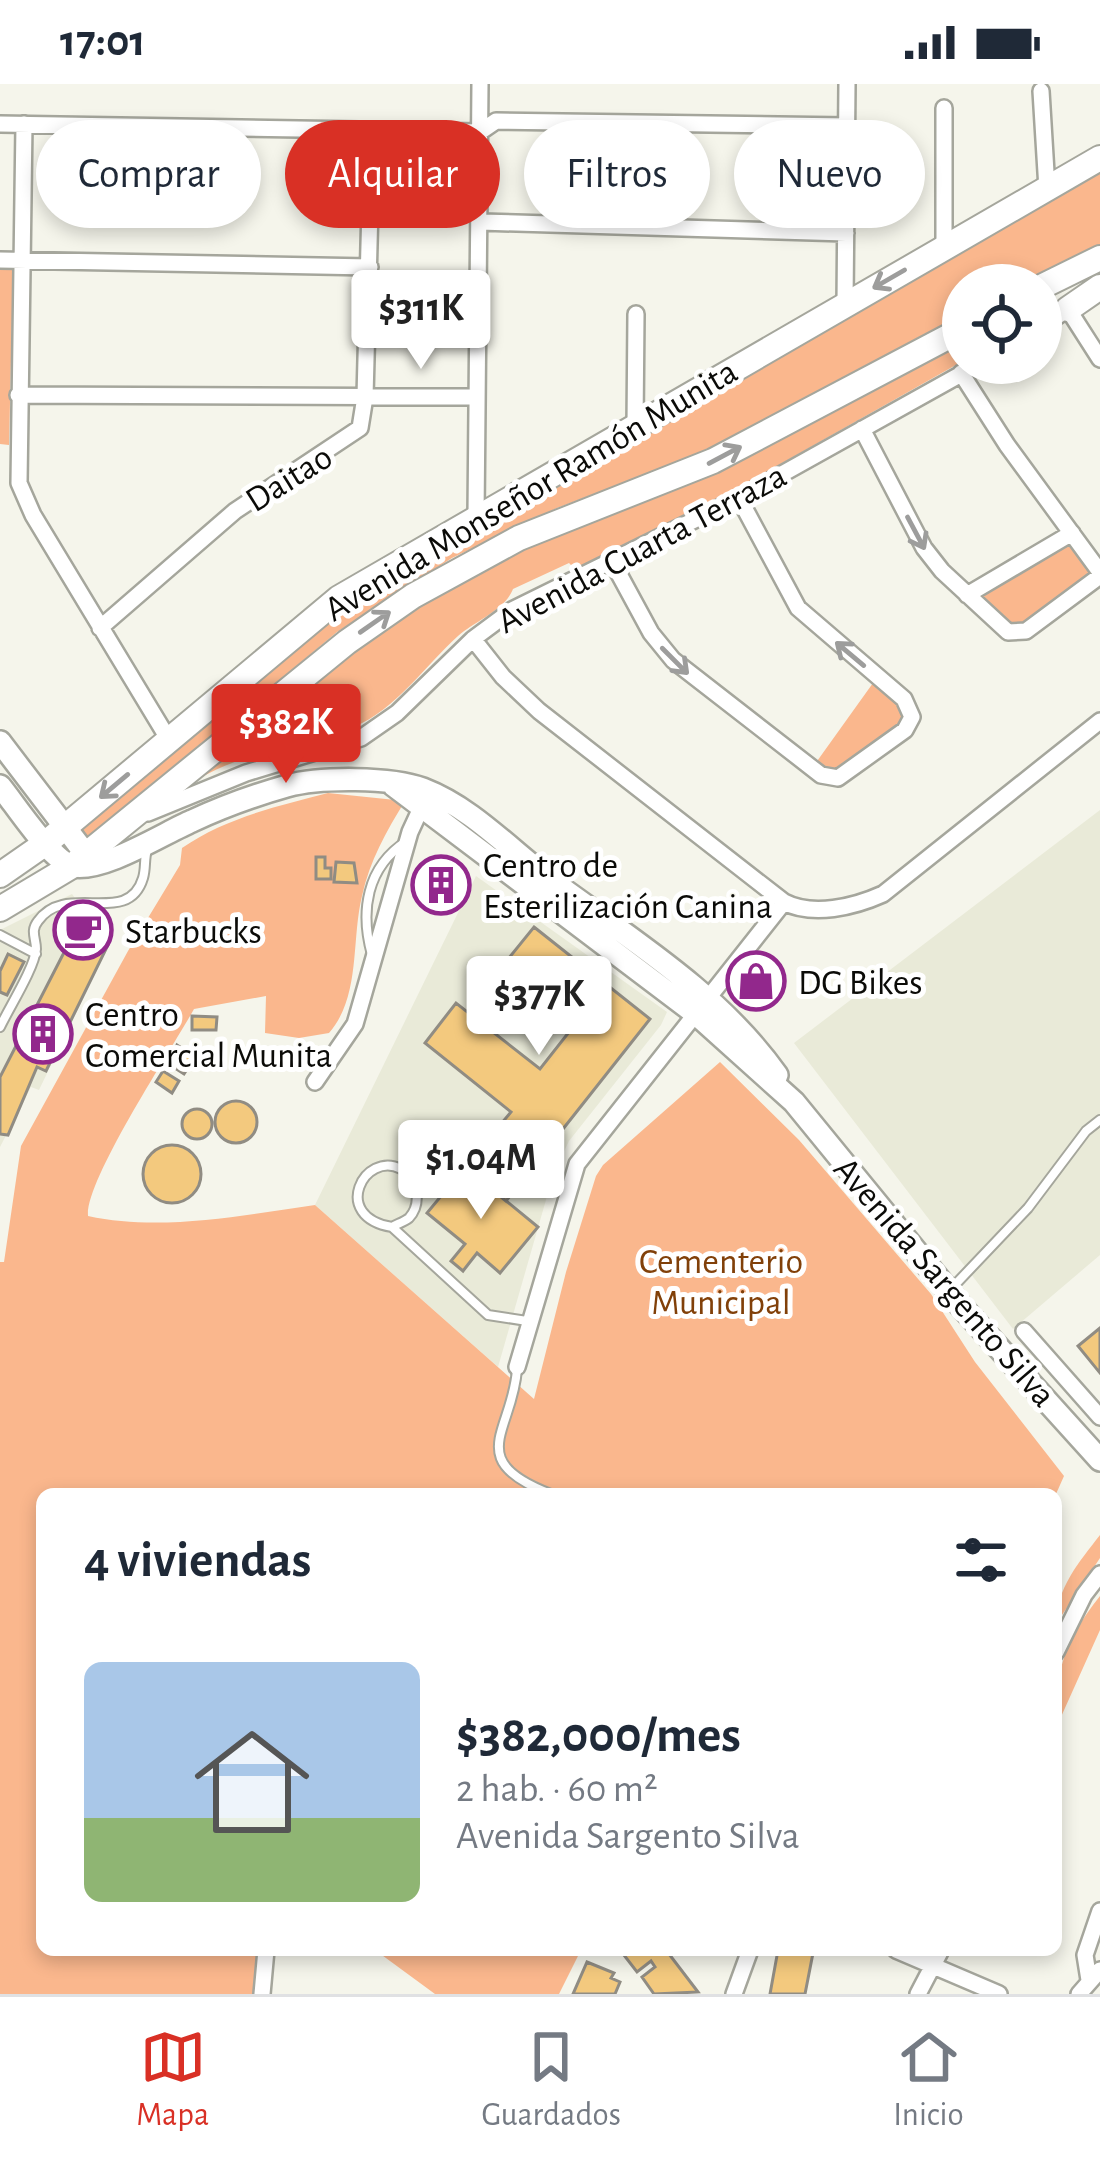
<!DOCTYPE html>
<html lang="es">
<head>
<meta charset="utf-8">
<style>
	:root { --surface:#fff; --page:#f2f2f3; --text:#1f2937; --muted:#747a83; --line:#e0e1e3; --accent:#d93025 }
	body { margin:0; font-family:"Alegreya Sans",sans-serif; background:var(--page); color:var(--text); height:100vh; display:flex; flex-direction:column; font-size:45px; white-space:nowrap }
	* { box-sizing:border-box; margin:0 }
	p { font-size:39px; color:var(--muted) }
	.icon { flex:none; width:66px; height:66px; fill:none; stroke:currentColor; stroke-width:2; stroke-linecap:round; stroke-linejoin:round }
	.map { position:relative; flex:1; overflow:hidden }
	.side { position:absolute; left:36px; top:1404px; width:1026px; height:468px; display:flex; flex-direction:column; background:var(--surface); border-radius:18px; box-shadow:0 6px 18px #0003 }
	.side>* { flex:none }
	.guide { position:absolute; left:36px; top:36px; width:1029px; height:108px; display:flex; gap:24px }
	.tools { position:absolute; left:942px; top:180px; display:grid; gap:24px }
	.tools a { display:grid; place-items:center; width:120px; height:120px; border-radius:50%; background:var(--surface); box-shadow:0 6px 18px #0003; font-size:60px }
	.price { position:absolute; translate:-50% -102px; padding:0 27px; border-radius:12px; background:#fff; color:#222; font-size:39px; line-height:78px; filter:drop-shadow(0 3px 6px #0008) }
	.price::after { content:''; position:absolute; left:50%; top:72px; width:36px; height:27px; margin-left:-18px; background:inherit; clip-path:polygon(0 0,100% 0,50% 100%) }
	.price.active { background:var(--accent); color:#fff }
	ul { padding:0; list-style:none }
	li { display:flex; align-items:center; gap:36px; height:300px; padding:0 48px }
	li+li { border-top:3px solid var(--line) }
	li span { display:grid; place-items:center; flex:none; width:336px; height:240px; border-radius:18px; color:#555 }
	li>.icon { margin-inline-start:auto }
	span .icon { width:144px; height:144px; fill:#fffc; stroke-width:1 }
	li b { font-size:51px }
	h2 { display:flex; justify-content:space-between; align-items:center; height:144px; padding:0 48px; font-size:51px }
	.chip { padding:0 42px; border-radius:54px; background:var(--surface); box-shadow:0 6px 18px #0003; font-size:42px; line-height:108px }
	.chip.active { background:var(--accent); color:#fff }
	.status { display:flex; justify-content:space-between; align-items:center; height:84px; padding:0 60px; background:var(--surface); direction:ltr }
	.status svg { height:33px; fill:currentColor }
	.tabs { display:flex; justify-content:space-around; align-items:center; height:168px; border-top:3px solid var(--line); background:var(--surface); font-size:33px; color:var(--muted) }
	.tabs a { display:grid; justify-items:center; gap:6px }
	.tabs .active { color:var(--accent) }
	.map>svg:first-child { display:block }
	.built { fill:#e9ead8 }
	.green { fill:#fab78d }
	.building { fill:#f3c97e; stroke:#908c83; stroke-width:3 }
	.lines { fill:none; stroke-linecap:round; stroke-linejoin:round }
	.service-casing { stroke:#a5a69c; stroke-width:12 }
	.minor-casing { stroke:#a5a69c; stroke-width:20 }
	.secondary-casing { stroke:#a5a69c; stroke-width:26 }
	.primary-casing { stroke:#a5a69c; stroke-width:28 }
	.service { stroke:#fff; stroke-width:8 }
	.minor { stroke:#fff; stroke-width:15 }
	.secondary { stroke:#fff; stroke-width:21 }
	.primary { stroke:#fff; stroke-width:24 }
	.oneway { stroke:#9d9d9c }
	.labels { text-anchor:middle; stroke-width:10; stroke-linejoin:round; paint-order:stroke }
	.street-label { font-size:36px; fill:#0b0b08; stroke:#fff }
	.poi-label { font-size:36px; fill:#0b0b08; stroke:#fff; text-anchor:start }
	.park-label { font-size:36px; fill:#814009; stroke:#fff }
</style>
</head>
<body>
<div class="status"><b>17:01</b><svg viewBox="0 0 49 12"><path d="M0 12V9h3v3zM5 12V6h3v6zM10 12V3h3v9zM15 12V0h3v12zM26 1h20v11H26zM47 4h2v5h-2z"/></svg></div>
<div class="map">
<svg width="1100" height="1910" viewBox="0 0 1100 1910">
	<rect width="100%" height="100%" fill="#f5f5eb"/>
	<!-- built -->
	<path class="built" d="M 1100,726 L 1100,1171 L 1013,1245 L 794,959 Z
		M 476,792 L 667,928 L 661,941 L 569,1057 L 554,1088 L 498,1283 L 315,1121 Z
		M 72,810 L 109,861 L 39,1006 L 31,1003 L 0,1063 L 0,846 Z"/>
	<!-- green -->
	<path class="green" d="M 1100,85 L 1100,162 L 1023,201 L 963,201 L 963,234 L 715,364 L 557,424 L 452,474 L 337,548 L 92,754 L 81,750 L 80,745 L 319,539 Z
		M 0,184 L 12,186 L 13,192 L 9,361 L 0,360 Z
		M 963,255 L 963,277 L 671,442 L 578,488 L 569,479 L 513,505 C 505,526 475,537 458,552 C 425,582 396,625 354,643 C 304,665 244,666 197,696 L 356,563 L 411,525 L 493,478 Z
		M 1070,458 L 1092,491 L 1017,545 L 974,512 Z
		M 873,599 L 901,622 L 906,636 L 836,690 L 815,680 Z
		M 328,709 L 405,717 C 386,748 370,776 362,812 C 351,857 361,912 329,949 L 299,954 L 265,949 L 266,912 L 194,925 C 172,965 85,1096 88,1132 C 162,1148 242,1131 315,1121 L 534,1315 L 566,1188 L 596,1092 L 603,1081 L 720,978 L 799,1056 L 931,1210 L 975,1278 L 1064,1392 L 1056,1410 L 42,1410 L 42,1866 L 249,1866 L 260,1875 L 256,1910 L 0,1910 L 0,1178 L 4,1178 L 21,1062 L 128,867 L 180,781 L 182,764 C 225,734 278,722 328,709 Z
		M 1100,1451 L 1100,1474 L 1056,1540 C 1056,1505 1079,1478 1100,1451 Z
		M 1100,1512 L 1100,1546 L 1056,1644 C 1056,1585 1063,1559 1100,1512 Z
		M 375,1866 L 581,1866 L 559,1910 L 435,1910 Z"/>
	<!-- building -->
	<path class="building" d="M 316,773 L 325,773 L 325,784 L 331,784 L 331,795 L 316,795 Z
		M 336,778 L 354,779 L 357,799 L 334,798 Z
		M 428,785 L 462,802 L 453,818 L 420,801 Z
		M 85,830 L 108,861 L 46,987 L 37,983 L 8,1051 L 0,1050 L 0,993 L 73,851 L 70,838 Z
		M 534,843 L 650,935 L 506,1117 L 465,1083 L 511,1028 L 425,959 L 456,919 L 540,985 L 573,943 L 500,885 Z
		M 8,870 L 24,878 L 7,911 L 0,908 L 0,887 Z
		M 192,932 L 217,933 L 216,946 L 192,946 Z
		M 177,961 L 195,973 L 184,990 L 170,981 Z
		M 163,987 L 179,997 L 172,1009 L 156,998 Z
		M215 1038a21 21 0 1 1 42 0a21 21 0 1 1-42 0Z
		M182 1040a15 15 0 1 1 30 0a15 15 0 1 1-30 0Z
		M143 1090a29 29 0 1 1 58 0a29 29 0 1 1-58 0Z
		M 465,1083 L 538,1143 L 500,1189 L 477,1169 L 463,1187 L 451,1177 L 465,1160 L 427,1129 Z
		M 1100,1244 L 1100,1289 L 1078,1262 Z
		M 620,1866 L 666,1866 L 698,1908 L 654,1910 L 642,1893 L 655,1883 L 651,1877 L 637,1888 Z
		M 778,1866 L 813,1869 L 805,1910 L 770,1910 Z
		M 587,1878 L 614,1889 L 611,1894 L 620,1898 L 615,1910 L 573,1910 Z"/>
	<g class="lines">
		<defs>
			<path id="service" d="M 0,851 L 36,870
				M 372,871 C 360,828 366,783 407,757
				M 0,943 C 9,924 35,883 36,865 C 36,854 30,847 38,837 C 66,797 128,844 143,794 C 146,784 144,775 147,766
				M 392,1143 C 397,1140 404,1138 409,1134 C 422,1120 418,1094 401,1085 C 364,1066 330,1133 392,1143 L 488,1231 L 527,1237
				M 951,1205 L 1028,1124 L 1086,1047 L 1100,1036
				M 517,1285 C 513,1347 462,1376 551,1410"/>
			<path id="minor" d="M 1041,7 L 1047,105
				M 944,24 L 944,163
				M 0,40 L 480,48 L 496,37 L 847,42
				M 24,40 L 19,399 L 33,431 L 169,656
				M 481,138 L 846,149
				M 0,176 L 370,183
				M 845,220 L 847,0
				M 1041,243 L 1068,225 L 1100,275
				M 961,289 L 1007,361 L 1100,488
				M 18,311 L 477,313
				M 635,342 L 636,230
				M 862,345 L 924,464 L 942,487 L 1008,548 L 1026,547 L 1100,492
				M 476,432 L 480,0
				M 613,479 L 651,549 L 673,576 L 821,691 L 838,694 L 905,646 L 912,633 L 904,615 L 798,524 L 739,414
				M 967,511 L 1072,449
				M 100,544 L 235,427 L 360,344 L 365,313 L 372,47
				M 473,555 L 503,593 L 539,627 L 784,818 C 813,833 854,823 883,810 L 1100,637
				M 148,729 L 246,689 L 361,654 L 397,629 L 473,555 L 512,526 L 739,414 L 981,279
				M 315,998 L 355,940 L 410,748 L 422,722
				M 1024,1247 L 1100,1333
				M 517,1283 L 577,1080 L 784,818
				M 1056,1568 L 1084,1511 L 1100,1490
				M 896,1866 L 999,1910
				M 1089,1896 L 1085,1871 L 1100,1827
				M 262,1910 L 266,1866
				M 734,1910 L 750,1866
				M 918,1910 L 941,1866
				M 1079,1910 L 1100,1886"/>
			<path id="secondary" d="M 0,658 L 81,764 L 101,774
				M 393,701 L 696,930 L 794,1018 L 960,1221 L 1100,1376
				M 0,702 C 15,720 52,778 73,782 C 103,788 164,749 192,737 C 222,723 255,711 287,702 C 320,693 391,693 423,705 C 472,724 508,764 549,795 C 630,855 718,908 777,991"/>
			<path id="primary" d="M 1041,203 L 1100,174
				M 1068,225 L 1100,203
				M 0,791 L 46,759 L 339,514 L 1100,74
				M 0,825 L 72,782 L 347,558 L 413,512 L 519,454 L 713,377 L 963,245"/>
		</defs>
		<!-- service casing -->
		<use href="#service" class="service-casing"/>
		<!-- minor casing -->
		<use href="#minor" class="minor-casing"/>
		<!-- secondary casing -->
		<use href="#secondary" class="secondary-casing"/>
		<!-- primary casing -->
		<use href="#primary" class="primary-casing"/>
		<!-- service -->
		<use href="#service" class="service"/>
		<!-- minor -->
		<use href="#minor" class="minor"/>
		<!-- secondary -->
		<use href="#secondary" class="secondary"/>
		<!-- primary -->
		<use href="#primary" class="primary"/>
	</g>
	<!-- one-way arrows -->
	<defs><path id="oneway-shaft" d="M-6 0H5M1.5-3L5.5 0L1.5 3" fill="none" stroke-width="1.6" stroke-linecap="round" stroke-linejoin="round" transform="scale(3)"/></defs>
	<g class="oneway">
		<use href="#oneway-shaft" transform="translate(889 195) rotate(150)"/>
		<use href="#oneway-shaft" transform="translate(725 371) rotate(-28)"/>
		<use href="#oneway-shaft" transform="translate(916 449) rotate(62)"/>
		<use href="#oneway-shaft" transform="translate(375 538) rotate(-35)"/>
		<use href="#oneway-shaft" transform="translate(850 570) rotate(-140)"/>
		<use href="#oneway-shaft" transform="translate(675 577) rotate(45)"/>
		<use href="#oneway-shaft" transform="translate(114 702) rotate(140)"/>
	</g>
	<!-- icons -->
	<defs>
		<symbol id="building-ring" viewBox="-11 -11 22 22"><circle r="9.5" fill="#fff" stroke="#92288c" stroke-width="1.5"/><path d="M-4-6H4V6H1V3H-1V6H-4ZM-2.5-4.3h1.7v1.8h-1.7ZM.8-4.3h1.7v1.8H.8ZM-2.5-1h1.7V.8h-1.7ZM.8-1h1.7V.8H.8Z" fill="#92288c"/></symbol>
		<symbol id="cafe-ring" viewBox="-11 -11 22 22"><circle r="9.5" fill="#fff" stroke="#92288c" stroke-width="1.5"/><path d="M-5.5-4.5H6V0H3Q3 3.5 0 3.5H-2.5Q-5.5 3.5-5.5 0ZM3-3.2v2h1.7v-2ZM-6 4.5H4V6H-6Z" fill="#92288c"/></symbol>
		<symbol id="shop-ring" viewBox="-11 -11 22 22"><circle r="9.5" fill="#fff" stroke="#92288c" stroke-width="1.5"/><path d="M-5-2.5h2.3a2.7 3.5 0 0 1 5.4 0H5L5.5 6h-11ZM-1.5-2.5h3a1.5 2.3 0 0 0-3 0Z" fill="#92288c"/></symbol>
	</defs>
	<g fill-rule="evenodd">
		<use href="#building-ring" x="408" y="768" width="66" height="66"/>
		<use href="#cafe-ring" x="50" y="813" width="66" height="66"/>
		<use href="#shop-ring" x="723" y="864" width="66" height="66"/>
		<use href="#building-ring" x="10" y="917" width="66" height="66"/>
	</g>
	<g class="labels">
		<!-- street labels -->
		<g class="street-label">
			<text transform="translate(288 393) rotate(-32)" y="13">Daitao</text>
			<text transform="translate(530 405) rotate(-31)" y="13">Avenida Monseñor Ramón Munita</text>
			<text transform="translate(641 463) rotate(-28)" y="13">Avenida Cuarta Terraza</text>
			<text transform="translate(946 1197) rotate(49)" y="13">Avenida Sargento Silva</text>
		</g>
		<!-- poi labels -->
		<g class="poi-label">
			<text x="483" y="793">Centro de<tspan x="483" dy="41">Esterilización Canina</tspan></text>
			<text x="125" y="859">Starbucks</text>
			<text x="798" y="910">DG Bikes</text>
			<text x="85" y="942">Centro<tspan x="85" dy="41">Comercial Munita</tspan></text>
		</g>
		<!-- park labels -->
		<g class="park-label">
			<text x="721" y="1189">Cementerio<tspan x="721" dy="41">Municipal</tspan></text>
		</g>
	</g>
</svg>
<div class="tools">
<a><svg class="icon" aria-label="locate" viewBox="0 0 24 24"><circle cx="12" cy="12" r="6"/><path d="M12 2v4M12 18v4M2 12h4M18 12h4"/></svg></a>
</div>
<b class="price" style="left:421px;top:288px">$311K</b>
<b class="price active" style="left:286px;top:702px">$382K</b>
<b class="price" style="left:539px;top:974px">$377K</b>
<b class="price" style="left:481px;top:1138px">$1.04M</b>
<div class="guide">
<a class="chip">Comprar</a>
<a class="chip active">Alquilar</a>
<a class="chip">Filtros</a>
<a class="chip">Nuevo</a>
</div>
<section class="side">
<h2>4 viviendas<svg class="icon" aria-label="filters" viewBox="0 0 24 24"><path d="M4 7h16M4 17h16"/><circle cx="9" cy="7" r="2"/><circle cx="15" cy="17" r="2"/></svg></h2>
<ul>
<li><span style="background:linear-gradient(#a9c7e8 65%,#8fb573 0)"><svg class="icon" aria-label="home" viewBox="0 0 24 24"><path d="M3 11l9-7 9 7M6 9v11h12V9"/></svg></span><div><b>$382,000/mes</b><p>2 hab. · 60 m²</p><p>Avenida Sargento Silva</p></div></li>
</ul>
</section>
</div>
<nav class="tabs">
<a class="active"><svg class="icon" aria-label="map" viewBox="0 0 24 24"><path d="M3 6l6-2 6 2 6-2v14l-6 2-6-2-6 2zM9 4v14M15 6v14"/></svg>Mapa</a>
<a><svg class="icon" aria-label="saved" viewBox="0 0 24 24"><path d="M7 4h10v16l-5-4-5 4z"/></svg>Guardados</a>
<a><svg class="icon" aria-label="home" viewBox="0 0 24 24"><path d="M3 11l9-7 9 7M6 9v11h12V9"/></svg>Inicio</a>
</nav>
</body>
</html>
